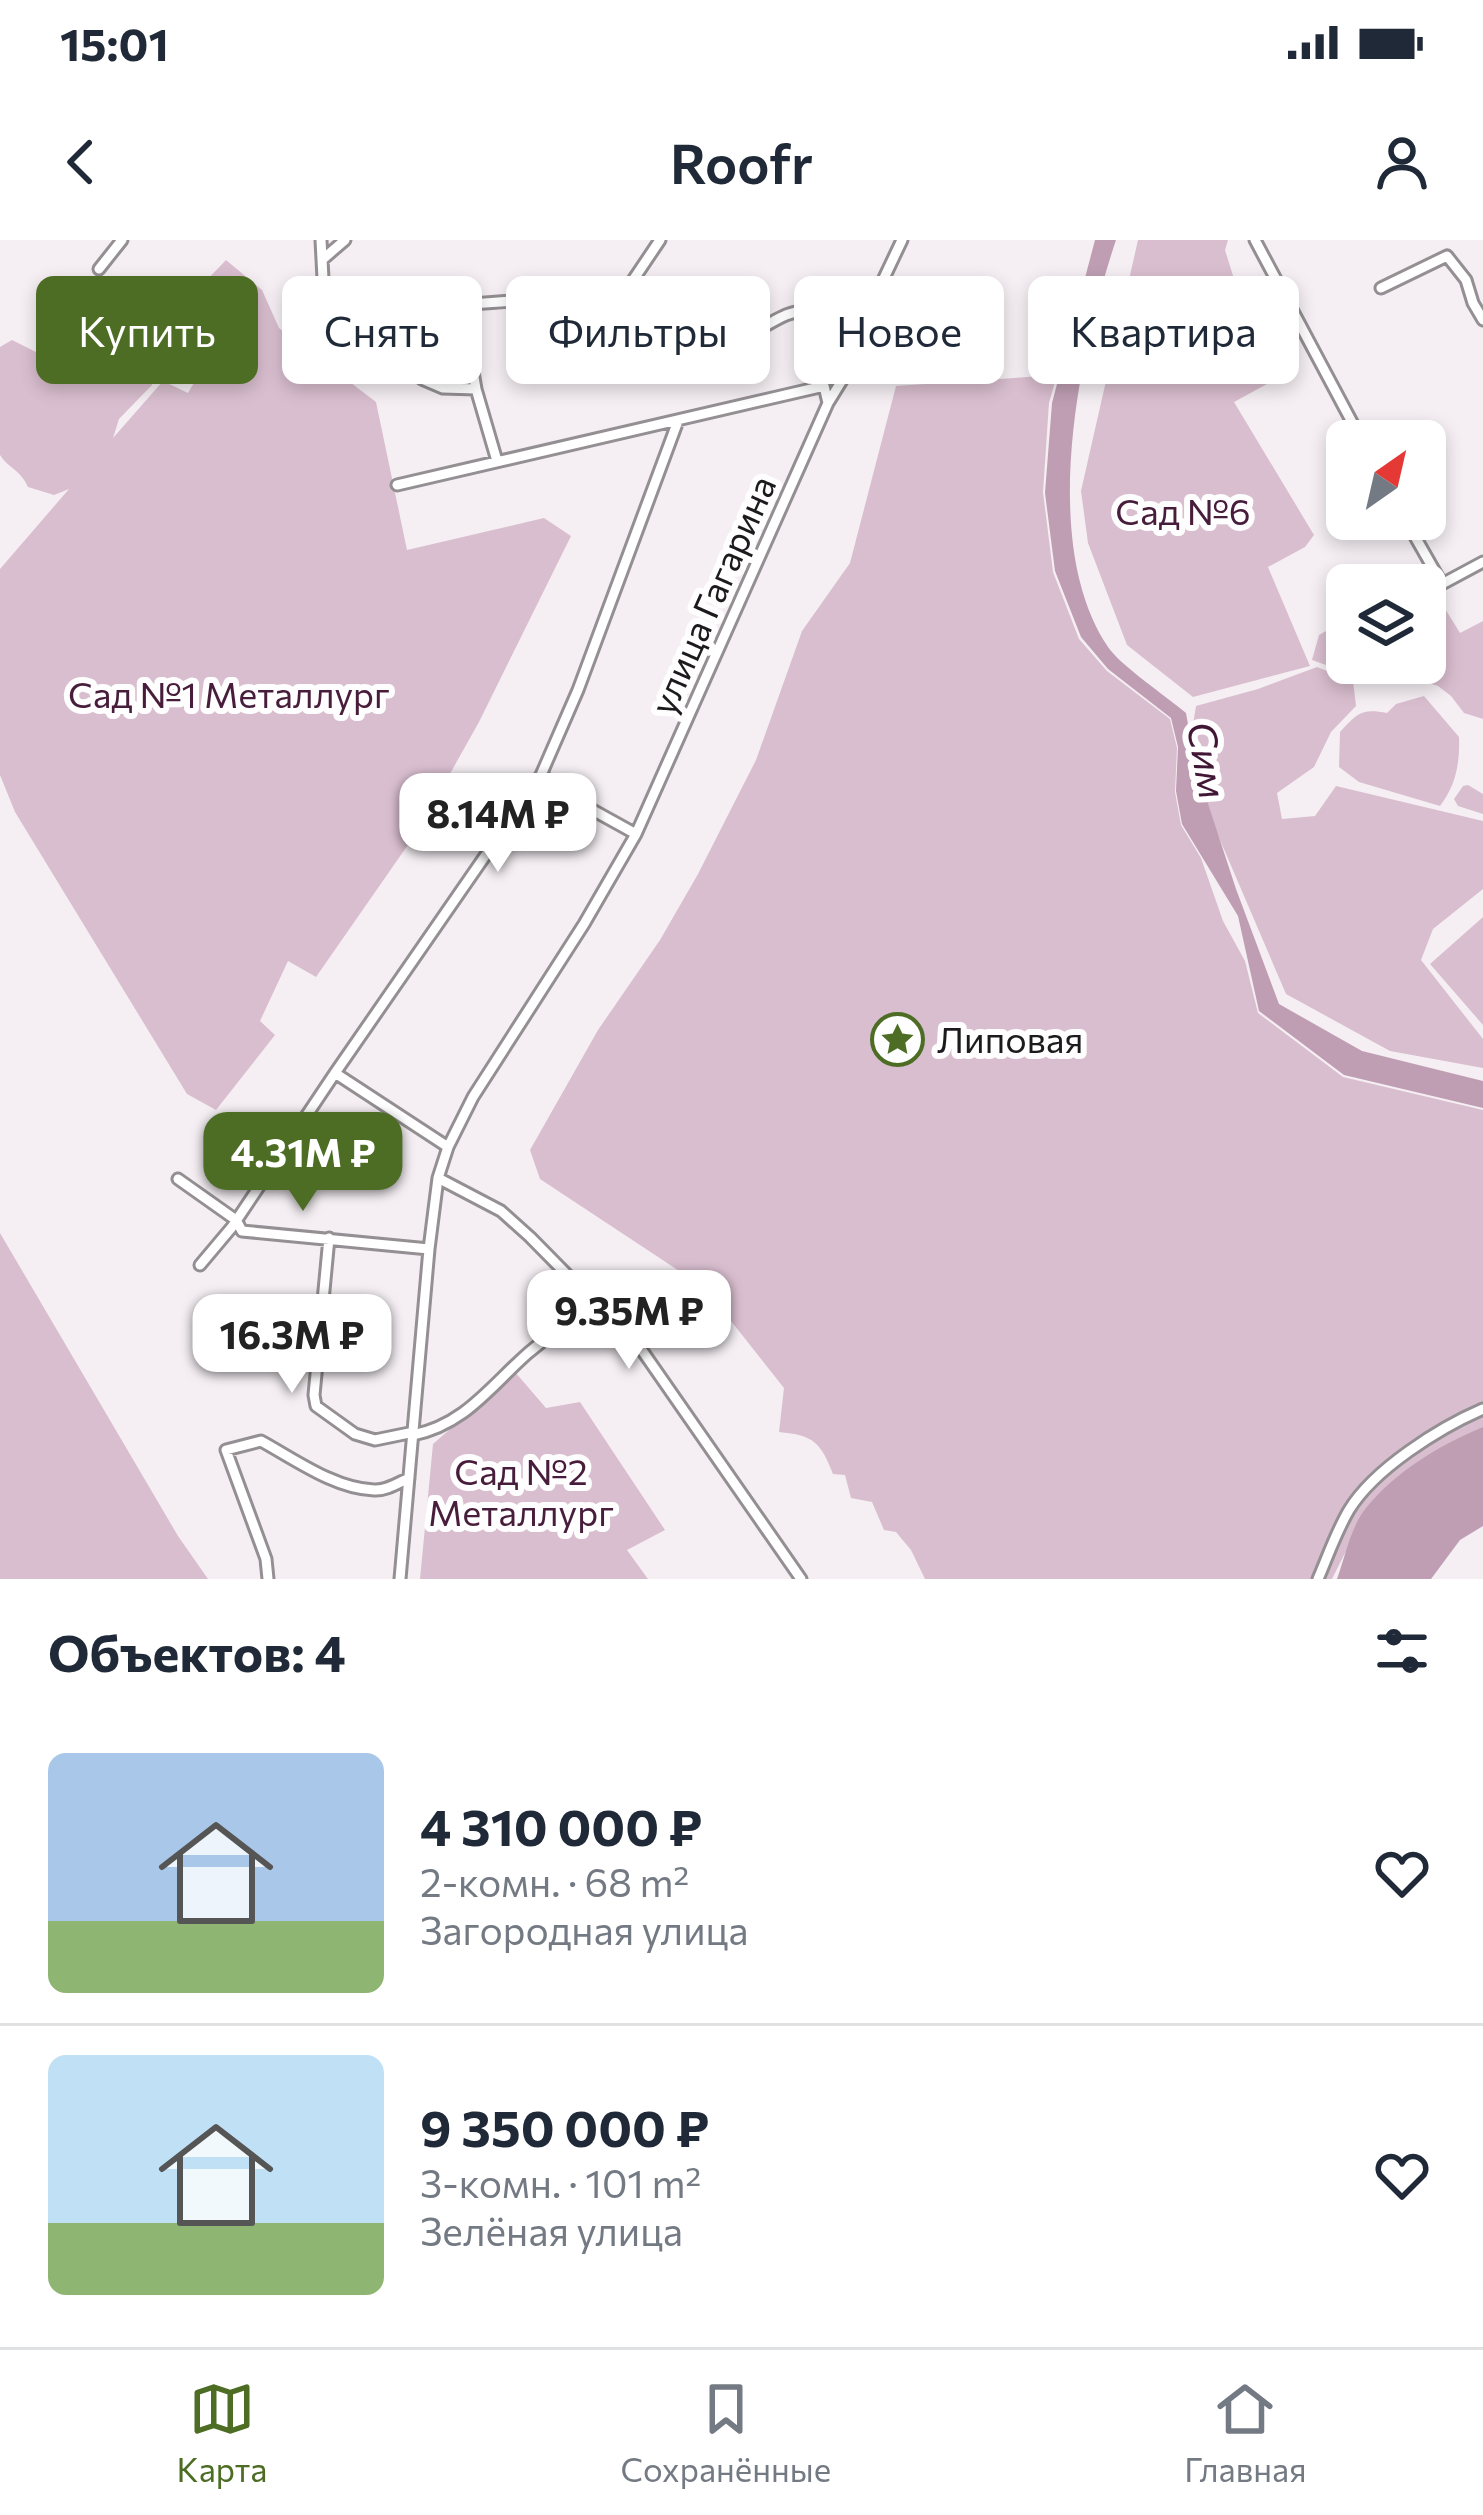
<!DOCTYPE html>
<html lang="ru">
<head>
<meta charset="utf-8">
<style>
	:root { --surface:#fff; --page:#f6f6f7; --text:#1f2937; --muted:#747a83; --line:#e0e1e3; --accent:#4d6d24 }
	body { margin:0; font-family:Commissioner,sans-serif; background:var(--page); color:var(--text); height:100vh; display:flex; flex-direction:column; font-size:45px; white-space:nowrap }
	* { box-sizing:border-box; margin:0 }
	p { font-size:39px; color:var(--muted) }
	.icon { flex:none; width:66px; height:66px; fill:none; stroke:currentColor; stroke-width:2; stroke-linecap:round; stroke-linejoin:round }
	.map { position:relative; height:1339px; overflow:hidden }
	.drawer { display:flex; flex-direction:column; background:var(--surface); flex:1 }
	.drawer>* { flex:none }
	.hud { position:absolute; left:36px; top:36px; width:1413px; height:108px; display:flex; gap:24px }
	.needle { width:78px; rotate:34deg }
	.buttons { position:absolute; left:1326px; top:180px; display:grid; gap:24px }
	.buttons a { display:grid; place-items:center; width:120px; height:120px; border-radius:18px; background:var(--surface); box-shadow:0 6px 18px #0003; font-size:60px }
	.price { position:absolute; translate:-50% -102px; padding:0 27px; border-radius:24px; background:#fff; color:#222; font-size:39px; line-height:78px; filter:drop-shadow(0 3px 6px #0008) }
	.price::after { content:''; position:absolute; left:50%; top:72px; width:36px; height:27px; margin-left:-18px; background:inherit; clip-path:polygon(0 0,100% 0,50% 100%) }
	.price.active { background:var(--accent); color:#fff }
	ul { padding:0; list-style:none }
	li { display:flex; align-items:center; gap:36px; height:300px; padding:0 48px }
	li+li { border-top:3px solid var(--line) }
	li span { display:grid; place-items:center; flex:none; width:336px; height:240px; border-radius:18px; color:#555 }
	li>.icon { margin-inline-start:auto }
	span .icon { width:144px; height:144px; fill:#fffc; stroke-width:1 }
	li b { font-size:51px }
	h2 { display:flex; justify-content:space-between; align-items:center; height:144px; padding:0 48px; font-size:51px }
	.tag { padding:0 42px; border-radius:18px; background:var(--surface); box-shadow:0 6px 18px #0003; font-size:42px; line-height:108px }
	.tag.active { background:var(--accent); color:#fff }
	.status { display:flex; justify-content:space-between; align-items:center; height:84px; padding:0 60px; background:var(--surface); direction:ltr }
	.status svg { height:33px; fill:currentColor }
	header { display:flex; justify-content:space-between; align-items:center; height:156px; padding:0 48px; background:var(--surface); font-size:54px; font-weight:600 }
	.tab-bar { display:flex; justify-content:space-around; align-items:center; height:168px; border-top:3px solid var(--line); background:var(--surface); font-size:33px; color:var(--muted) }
	.tab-bar a { display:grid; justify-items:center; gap:6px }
	.tab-bar .active { color:var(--accent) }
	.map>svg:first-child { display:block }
	.green { fill:#d9becf }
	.water { fill:#bf9eb3 }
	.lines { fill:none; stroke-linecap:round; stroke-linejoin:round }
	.minor-casing { stroke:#948f92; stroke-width:15 }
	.minor { stroke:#fff; stroke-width:9 }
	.labels { text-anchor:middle; stroke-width:12; stroke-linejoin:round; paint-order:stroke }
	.park-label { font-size:36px; fill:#481d3b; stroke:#fefefe }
	.street-label { font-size:36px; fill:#1c1a1c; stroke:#fefefe }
	.poi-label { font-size:36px; fill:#1c1a1c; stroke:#fefefe; text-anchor:start }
	.water-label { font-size:39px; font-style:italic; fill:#421736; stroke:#fefefe }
</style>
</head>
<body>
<div class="status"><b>15:01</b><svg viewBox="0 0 49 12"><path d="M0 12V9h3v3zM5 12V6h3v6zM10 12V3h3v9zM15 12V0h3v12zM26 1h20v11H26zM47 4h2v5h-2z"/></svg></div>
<header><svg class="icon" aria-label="back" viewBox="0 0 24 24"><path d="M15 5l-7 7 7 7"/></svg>Roofr<svg class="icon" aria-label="person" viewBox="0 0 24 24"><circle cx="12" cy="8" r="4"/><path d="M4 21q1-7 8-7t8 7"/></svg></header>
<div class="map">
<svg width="1483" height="1339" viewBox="0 0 1483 1339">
	<rect width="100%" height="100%" fill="#f5eff3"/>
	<!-- green -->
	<path class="green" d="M 1138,0 L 1228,0 L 1225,10 L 1267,144 L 1234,162 L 1314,295 L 1305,307 L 1268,327 L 1310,426 L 1193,457 L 1127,405 L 1088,303 L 1081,251 Z
		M 226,20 L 262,50 L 279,88 L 376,162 L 407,310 L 544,278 L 571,296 L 479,482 L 419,589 L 316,737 L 288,721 L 260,781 L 275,795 L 216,870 L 187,854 L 15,572 L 0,535 L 0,329 L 69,249 L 54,255 L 28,247 C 20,229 9,229 0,215 L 0,107 L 12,100 L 36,112 L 51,102 L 63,117 L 87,100 L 103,78 L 134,91 L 159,60 L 191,81 L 151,110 L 152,145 L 119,179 L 113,198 L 163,141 L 188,153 L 205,124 L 228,104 L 180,68 Z
		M 1057,135 L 1049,163 L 1043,252 L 1053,332 L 1079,399 L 1107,431 L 1170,479 L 1177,508 L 1175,552 L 1181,585 L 1201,618 L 1223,681 L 1245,721 L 1258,773 L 1343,837 L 1483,870 L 1483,1191 L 1363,1277 L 1332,1339 L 925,1339 L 911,1310 L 896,1292 L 884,1290 L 872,1262 L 851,1258 L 845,1235 L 833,1234 C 821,1203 814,1195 779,1192 L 784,1148 L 705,1048 L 540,939 L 530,910 L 598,790 L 660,700 L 698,634 L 756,520 L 802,391 L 850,323 L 896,146 Z
		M 1425,336 L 1460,393 L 1483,381 L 1483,479 L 1464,473 L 1451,456 L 1438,446 L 1414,438 L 1398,444 L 1373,424 L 1348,433 L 1312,420 L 1319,395 L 1347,379 L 1347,423 L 1425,423 L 1425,345 L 1409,345 Z
		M 1317,427 L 1353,441 L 1356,466 L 1331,492 L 1314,527 L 1277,553 L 1282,579 L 1315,576 L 1336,546 L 1483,581 L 1483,649 L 1433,689 L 1421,720 L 1483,799 L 1483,828 L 1390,811 L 1286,754 L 1208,572 L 1192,491 L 1196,466 L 1258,449 Z
		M 1424,456 L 1459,497 C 1460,523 1456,545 1440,566 L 1359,542 L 1339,527 L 1340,492 C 1357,474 1361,468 1387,473 L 1396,464 Z
		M 1468,545 L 1483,554 L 1483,574 L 1458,566 L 1454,559 L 1463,546 Z
		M 1483,677 L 1483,785 L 1430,724 Z
		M 0,993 L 178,1296 L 208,1339 L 0,1339 Z
		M 515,1132 L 546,1168 L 580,1162 L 665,1290 L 627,1310 L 648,1339 L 420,1339 L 433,1204 Z"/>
	<!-- water -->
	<path class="water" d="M 1095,0 L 1116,0 C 1079,111 1038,303 1108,407 C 1120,425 1167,457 1186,473 L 1195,524 L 1236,649 L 1279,764 L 1362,811 L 1483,841 L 1483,868 L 1344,835 L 1259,771 L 1238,676 L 1182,584 L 1176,551 L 1178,507 L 1171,478 L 1108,429 L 1081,397 L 1055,331 L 1045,253 L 1052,163 Z
		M 1483,1187 L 1483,1286 L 1460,1300 L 1431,1339 L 1337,1339 C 1345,1317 1351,1286 1366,1268 C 1396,1231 1440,1205 1483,1187 Z"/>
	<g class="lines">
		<defs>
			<path id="minor" d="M 321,0 L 324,58 L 342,85 L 360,100 L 375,105 L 422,139 L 443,148 L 476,149
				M 1255,0 L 1362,201
				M 323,19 L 345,0
				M 99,29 L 122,0
				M 323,41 C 329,48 334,56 342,60 C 360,70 385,67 405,67 C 466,67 527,57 588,58 C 614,58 629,82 651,92 C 670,100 695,103 714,102 C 785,96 780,42 858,93
				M 1381,48 L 1447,16 L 1466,40 L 1473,63 L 1483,80
				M 462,67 L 476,149 L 497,221
				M 615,67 L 660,0
				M 397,245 L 824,146 L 828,163
				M 1405,279 L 1442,344 L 1483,322
				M 541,535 L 589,568 L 636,594
				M 335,833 L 448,907
				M 438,938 L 501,971 L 530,997 L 595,1063 L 615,1077 L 639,1106 L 801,1339
				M 178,939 L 236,980 L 242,991 L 429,1009
				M 329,998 L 314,1155 L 316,1166 L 355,1194 L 375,1200 L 414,1192
				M 200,1025 L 232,987 L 335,833 L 541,535 L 578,450 L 678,181
				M 413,1195 C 464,1185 490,1147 527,1114 C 548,1096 572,1080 595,1063
				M 268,1339 L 266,1319 L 226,1210 L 261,1201 C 294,1219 335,1249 374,1250 C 386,1251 398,1243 409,1238
				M 400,1339 L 429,1009 L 438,938 L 448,907 L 473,857 L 584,684 L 636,594 L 828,163 L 849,129 L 858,93 L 902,0
				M 1318,1339 C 1328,1316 1336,1292 1349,1270 C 1374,1229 1439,1188 1483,1169"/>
		</defs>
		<!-- minor casing -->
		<use href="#minor" class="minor-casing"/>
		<!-- minor -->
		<use href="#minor" class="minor"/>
	</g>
	<!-- icons -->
	<defs>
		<symbol id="sight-ring" viewBox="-11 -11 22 22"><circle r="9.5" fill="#fefefe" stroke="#4d6d24" stroke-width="1.5"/><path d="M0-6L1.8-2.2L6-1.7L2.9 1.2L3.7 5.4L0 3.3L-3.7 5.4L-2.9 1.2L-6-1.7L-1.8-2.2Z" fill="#4d6d24"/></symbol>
	</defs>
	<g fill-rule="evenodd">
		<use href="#sight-ring" x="868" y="770" width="59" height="59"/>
	</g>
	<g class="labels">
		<!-- park labels -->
		<g class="park-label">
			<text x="1183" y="285">Сад №6</text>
			<text x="229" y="468">Сад №1 Металлург</text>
			<text x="521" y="1245">Сад №2<tspan x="521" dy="41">Металлург</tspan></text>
		</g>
		<!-- street labels -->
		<g class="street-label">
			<text transform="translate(713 355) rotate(-66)" y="13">улица Гагарина</text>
		</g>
		<!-- poi labels -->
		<g class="poi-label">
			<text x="937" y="813">Липовая</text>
		</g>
		<!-- water labels -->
		<g class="water-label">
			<text transform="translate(1207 520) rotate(80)" y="14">Сим</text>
		</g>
	</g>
</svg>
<div class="buttons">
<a><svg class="needle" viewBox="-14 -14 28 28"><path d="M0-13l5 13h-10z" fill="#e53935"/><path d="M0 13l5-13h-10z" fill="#747a83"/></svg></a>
<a><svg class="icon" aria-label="layers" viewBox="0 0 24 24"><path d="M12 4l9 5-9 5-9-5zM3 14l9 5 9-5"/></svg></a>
</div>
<b class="price" style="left:498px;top:635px">8.14M ₽</b>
<b class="price active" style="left:303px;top:974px">4.31M ₽</b>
<b class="price" style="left:629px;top:1132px">9.35M ₽</b>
<b class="price" style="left:292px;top:1156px">16.3M ₽</b>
<div class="hud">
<a class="tag active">Купить</a>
<a class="tag">Снять</a>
<a class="tag">Фильтры</a>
<a class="tag">Новое</a>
<a class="tag">Квартира</a>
</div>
</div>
<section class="drawer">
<h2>Объектов: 4<svg class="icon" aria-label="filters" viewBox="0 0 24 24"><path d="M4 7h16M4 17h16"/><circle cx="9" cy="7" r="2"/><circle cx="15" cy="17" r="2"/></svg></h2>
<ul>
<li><span style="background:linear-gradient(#a9c7e8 70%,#8fb573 0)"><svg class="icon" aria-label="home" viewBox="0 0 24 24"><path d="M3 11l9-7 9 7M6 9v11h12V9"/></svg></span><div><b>4 310 000 ₽</b><p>2-комн. · 68 m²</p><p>Загородная улица</p></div><svg class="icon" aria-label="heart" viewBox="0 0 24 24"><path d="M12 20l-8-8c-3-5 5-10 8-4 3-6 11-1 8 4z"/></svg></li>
<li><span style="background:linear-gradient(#bfe0f5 70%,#8fb573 0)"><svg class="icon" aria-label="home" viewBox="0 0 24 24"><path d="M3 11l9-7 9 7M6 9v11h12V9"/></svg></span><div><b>9 350 000 ₽</b><p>3-комн. · 101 m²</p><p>Зелёная улица</p></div><svg class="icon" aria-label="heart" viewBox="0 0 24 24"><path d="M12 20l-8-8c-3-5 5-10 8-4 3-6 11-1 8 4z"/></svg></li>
</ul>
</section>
<nav class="tab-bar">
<a class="active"><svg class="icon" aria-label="map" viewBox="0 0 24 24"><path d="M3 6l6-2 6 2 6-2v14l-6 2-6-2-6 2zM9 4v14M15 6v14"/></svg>Карта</a>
<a><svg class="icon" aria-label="saved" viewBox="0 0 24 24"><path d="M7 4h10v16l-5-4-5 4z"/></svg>Сохранённые</a>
<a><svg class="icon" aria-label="home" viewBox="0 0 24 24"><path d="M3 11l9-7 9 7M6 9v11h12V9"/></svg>Главная</a>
</nav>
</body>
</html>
